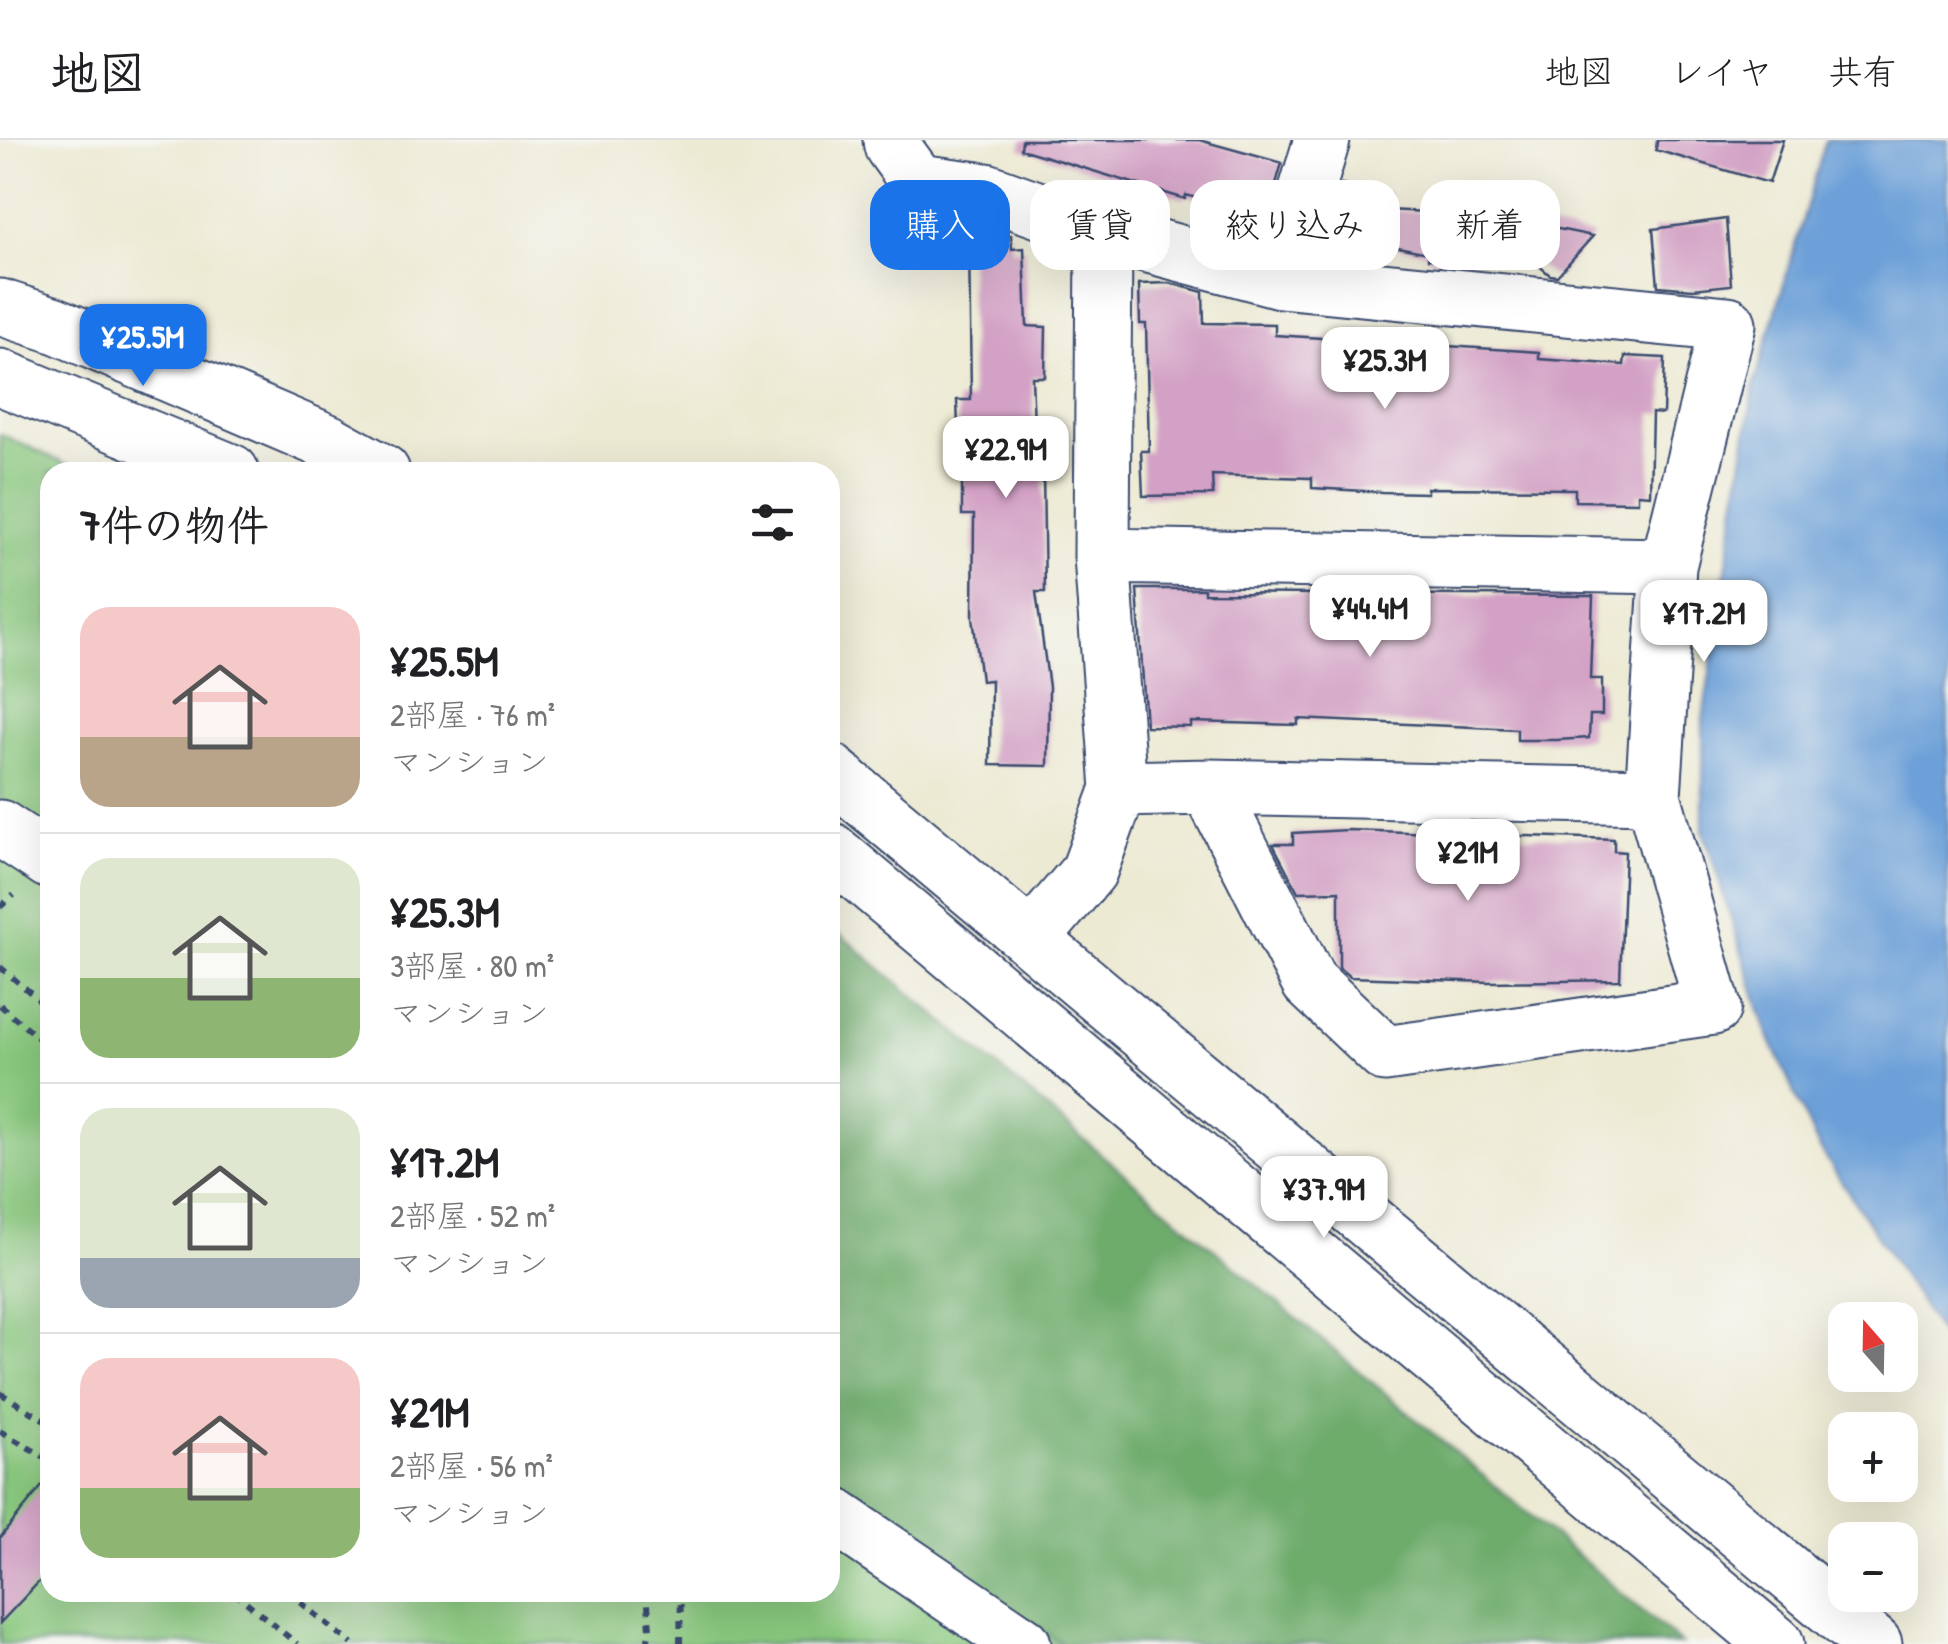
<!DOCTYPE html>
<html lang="ja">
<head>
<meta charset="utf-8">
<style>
	:root { --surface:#fff; --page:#f6f6f6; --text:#202124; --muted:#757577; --line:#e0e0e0; --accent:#1a73e8 }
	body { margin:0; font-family:"Patrick Hand","Klee One",sans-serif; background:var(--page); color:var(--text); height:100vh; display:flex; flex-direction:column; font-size:38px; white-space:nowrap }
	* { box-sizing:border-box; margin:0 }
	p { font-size:32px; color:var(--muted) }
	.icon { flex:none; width:55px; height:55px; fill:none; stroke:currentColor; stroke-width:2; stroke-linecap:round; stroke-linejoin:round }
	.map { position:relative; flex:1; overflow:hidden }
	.details { position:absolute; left:40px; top:322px; width:800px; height:1140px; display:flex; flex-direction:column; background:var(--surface); border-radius:30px; box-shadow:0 10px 40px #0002 }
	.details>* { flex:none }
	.hud { position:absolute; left:870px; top:40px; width:928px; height:90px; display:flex; gap:20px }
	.needle { width:65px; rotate:340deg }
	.controls { position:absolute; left:1828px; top:1162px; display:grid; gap:20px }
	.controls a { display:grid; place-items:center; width:90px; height:90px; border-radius:20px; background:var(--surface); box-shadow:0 10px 40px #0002; font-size:50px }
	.price { position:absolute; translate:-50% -85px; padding:0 22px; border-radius:20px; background:#fff; color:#222; font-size:32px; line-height:65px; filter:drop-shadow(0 2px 5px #0008) }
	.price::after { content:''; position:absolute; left:50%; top:60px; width:30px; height:22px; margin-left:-15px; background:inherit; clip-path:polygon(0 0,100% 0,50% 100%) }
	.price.on { background:var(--accent); color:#fff }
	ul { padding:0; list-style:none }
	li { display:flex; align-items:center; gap:30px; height:250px; padding:0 40px }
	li+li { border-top:2px solid var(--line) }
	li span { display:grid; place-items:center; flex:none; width:280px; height:200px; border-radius:30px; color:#555 }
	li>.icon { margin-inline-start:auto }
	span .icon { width:120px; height:120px; fill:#fffc; stroke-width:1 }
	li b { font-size:42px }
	h2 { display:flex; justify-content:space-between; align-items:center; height:120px; padding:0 40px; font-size:42px }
	.pill { padding:0 35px; border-radius:30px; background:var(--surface); box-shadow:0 10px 40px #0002; font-size:35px; line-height:90px }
	.pill.on { background:var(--accent); color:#fff }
	header { display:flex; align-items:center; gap:60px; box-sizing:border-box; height:140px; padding:0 50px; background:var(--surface); border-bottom:2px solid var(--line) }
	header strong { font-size:48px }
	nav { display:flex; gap:55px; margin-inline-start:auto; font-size:35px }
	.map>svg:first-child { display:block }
	.green { fill:#88c77d; stroke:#527b6e; stroke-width:2.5 }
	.forest { fill:#6eac6c; stroke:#446e65; stroke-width:2.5 }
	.water { fill:#6da0d8; stroke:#44689b; stroke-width:2.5 }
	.building { fill:#d3a1c5 }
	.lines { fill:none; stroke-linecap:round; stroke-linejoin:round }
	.minor-casing { stroke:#3a4b70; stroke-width:59 }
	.path { stroke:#3a4b70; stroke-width:6; stroke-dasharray:8 8; stroke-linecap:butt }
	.minor { stroke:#fff; stroke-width:55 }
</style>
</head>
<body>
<header>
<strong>地図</strong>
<nav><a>地図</a><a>レイヤ</a><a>共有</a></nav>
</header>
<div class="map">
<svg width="1948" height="1504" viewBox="0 0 1948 1504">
	<rect width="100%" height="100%" fill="#f6f6f2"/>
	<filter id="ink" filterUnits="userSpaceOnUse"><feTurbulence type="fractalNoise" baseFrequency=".01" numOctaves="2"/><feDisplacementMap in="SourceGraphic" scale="20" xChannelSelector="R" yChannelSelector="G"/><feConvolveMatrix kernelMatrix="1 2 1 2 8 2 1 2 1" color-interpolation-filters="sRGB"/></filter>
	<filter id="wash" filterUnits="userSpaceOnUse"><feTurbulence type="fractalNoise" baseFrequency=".0048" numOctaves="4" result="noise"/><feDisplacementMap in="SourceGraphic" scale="40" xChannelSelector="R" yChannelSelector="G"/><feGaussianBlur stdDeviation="2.25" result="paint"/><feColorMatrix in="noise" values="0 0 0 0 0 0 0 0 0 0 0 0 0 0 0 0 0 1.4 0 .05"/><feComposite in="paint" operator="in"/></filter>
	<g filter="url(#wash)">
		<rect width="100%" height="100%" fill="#edead4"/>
		<!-- green -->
		<path class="green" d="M 0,294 L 83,332 L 50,332 L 50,1452 L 830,1452 L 830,786 L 1681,1504 L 0,1504 Z"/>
		<!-- forest -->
		<path class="forest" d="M 830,786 L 1570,1409 L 1681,1504 L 1062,1504 L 830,1345 Z"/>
		<!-- water -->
		<path class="water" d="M 1826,0 L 1948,0 L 1948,1205 L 1817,1004 L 1766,889 L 1703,690 L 1703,579 L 1754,246 Z"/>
		<g id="blocks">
			<!-- building -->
			<path class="building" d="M 1022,0 L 1199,0 L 1282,23 L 1266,78 L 1186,55 L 1185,59 L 1021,9 Z
				M 1657,0 L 1783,0 L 1769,43 L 1656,10 Z
				M 1342,44 L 1390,54 L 1387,70 L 1489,75 L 1593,96 L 1557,136 L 1550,135 L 1537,124 L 1428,119 L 1428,113 L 1327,93 Z
				M 1726,79 L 1731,145 L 1693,149 L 1658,146 L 1653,89 Z
				M 1011,95 L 1012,109 L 1024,108 L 1027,186 L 1046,187 L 1045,237 L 1032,237 L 1036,332 L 1043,332 L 1045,452 L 1036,452 L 1049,547 L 1048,626 L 990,625 L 991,540 L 981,541 L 973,477 L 974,375 L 962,375 L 962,317 L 959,317 L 957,260 L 971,260 L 969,99 Z
				M 1169,143 L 1203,152 L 1204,183 L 1275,184 L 1275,195 L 1539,212 L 1539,219 L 1624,225 L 1625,216 L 1665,218 L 1663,274 L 1652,273 L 1650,355 L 1638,354 L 1638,362 L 1575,361 L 1575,349 L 1427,348 L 1427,353 L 1382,352 L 1312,348 L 1312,338 L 1212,335 L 1213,355 L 1143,356 L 1141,311 L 1149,311 L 1146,184 L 1140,184 L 1139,144 Z
				M 1137,449 L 1204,449 L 1204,453 L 1593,456 L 1590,539 L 1602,539 L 1602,575 L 1590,575 L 1589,598 L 1557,600 L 1517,600 L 1517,589 L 1298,579 L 1298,585 L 1191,582 L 1191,587 L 1146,586 Z
				M 1348,690 L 1614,699 L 1614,711 L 1625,712 L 1620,840 L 1490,842 L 1350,837 L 1339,828 L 1339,751 L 1298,752 L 1273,704 L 1293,704 L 1293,693 Z
				M 50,1336 L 50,1430 L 0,1483 L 0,1398 Z"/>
		</g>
	</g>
	<g filter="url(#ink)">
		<use href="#blocks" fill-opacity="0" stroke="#3a4b70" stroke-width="2.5"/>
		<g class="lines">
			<defs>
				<path id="minor" d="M 891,0 L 892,6 L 918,42 L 986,51 L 1104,93 L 1280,140 L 1728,184 L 1668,426 L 1653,656 L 1713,867 L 1385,914 L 1309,842 L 1209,647
					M 1280,140 L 1322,0
					M 0,167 L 55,185 L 328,302 L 382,332
					M 0,237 L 231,332
					M 1102,416 L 1668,426
					M 830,631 L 1874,1504
					M 1119,649 L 1209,647 L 1653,656
					M 0,688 L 50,721
					M 830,710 L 1776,1504
					M 1032,798 L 1089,731 L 1119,649 L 1102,416 L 1104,93
					M 830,1373 L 1023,1504"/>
			</defs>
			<!-- minor casing -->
			<use href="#minor" class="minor-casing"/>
			<!-- path -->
			<path class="path" d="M 0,767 L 14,755
				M 0,827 L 50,869
				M 0,865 L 50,908
				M 0,1253 L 50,1283
				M 0,1291 L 50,1320
				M 234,1452 L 297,1504
				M 288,1452 L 352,1504
				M 647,1504 L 650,1489 L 647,1452
				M 680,1504 L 681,1452"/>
			<!-- minor -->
			<use href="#minor" class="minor"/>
		</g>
	</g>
</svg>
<div class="controls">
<a><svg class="needle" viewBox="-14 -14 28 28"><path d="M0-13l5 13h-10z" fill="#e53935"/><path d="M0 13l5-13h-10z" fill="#757577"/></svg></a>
<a>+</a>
<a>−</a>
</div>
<b class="price on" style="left:143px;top:249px">¥25.5M</b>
<b class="price" style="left:1385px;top:272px">¥25.3M</b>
<b class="price" style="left:1006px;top:361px">¥22.9M</b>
<b class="price" style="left:1370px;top:520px">¥44.4M</b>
<b class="price" style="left:1704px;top:525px">¥17.2M</b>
<b class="price" style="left:1468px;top:764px">¥21M</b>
<b class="price" style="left:1324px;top:1101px">¥37.9M</b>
<div class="hud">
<a class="pill on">購入</a>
<a class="pill">賃貸</a>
<a class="pill">絞り込み</a>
<a class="pill">新着</a>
</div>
<section class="details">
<h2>7件の物件<svg class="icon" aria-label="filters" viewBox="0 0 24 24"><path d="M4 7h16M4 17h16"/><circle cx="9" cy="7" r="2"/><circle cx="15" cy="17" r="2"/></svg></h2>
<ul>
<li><span style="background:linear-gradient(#f6c9c9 65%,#b9a48a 0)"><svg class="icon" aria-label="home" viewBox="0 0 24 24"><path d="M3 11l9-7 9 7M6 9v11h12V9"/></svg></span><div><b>¥25.5M</b><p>2部屋 · 76 m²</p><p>マンション</p></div></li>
<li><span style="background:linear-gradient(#dfe7d0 60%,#8fb573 0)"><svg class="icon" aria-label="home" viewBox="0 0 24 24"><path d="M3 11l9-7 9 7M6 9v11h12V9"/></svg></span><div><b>¥25.3M</b><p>3部屋 · 80 m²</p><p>マンション</p></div></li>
<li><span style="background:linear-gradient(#dfe7d0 75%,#9aa5b1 0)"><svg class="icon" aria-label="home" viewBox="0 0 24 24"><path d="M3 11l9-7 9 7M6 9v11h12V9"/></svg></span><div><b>¥17.2M</b><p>2部屋 · 52 m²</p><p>マンション</p></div></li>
<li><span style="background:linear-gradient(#f6c9c9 65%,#8fb573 0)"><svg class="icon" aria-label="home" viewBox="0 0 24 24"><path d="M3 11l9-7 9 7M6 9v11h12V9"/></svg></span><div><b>¥21M</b><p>2部屋 · 56 m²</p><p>マンション</p></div></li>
</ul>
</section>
</div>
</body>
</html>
